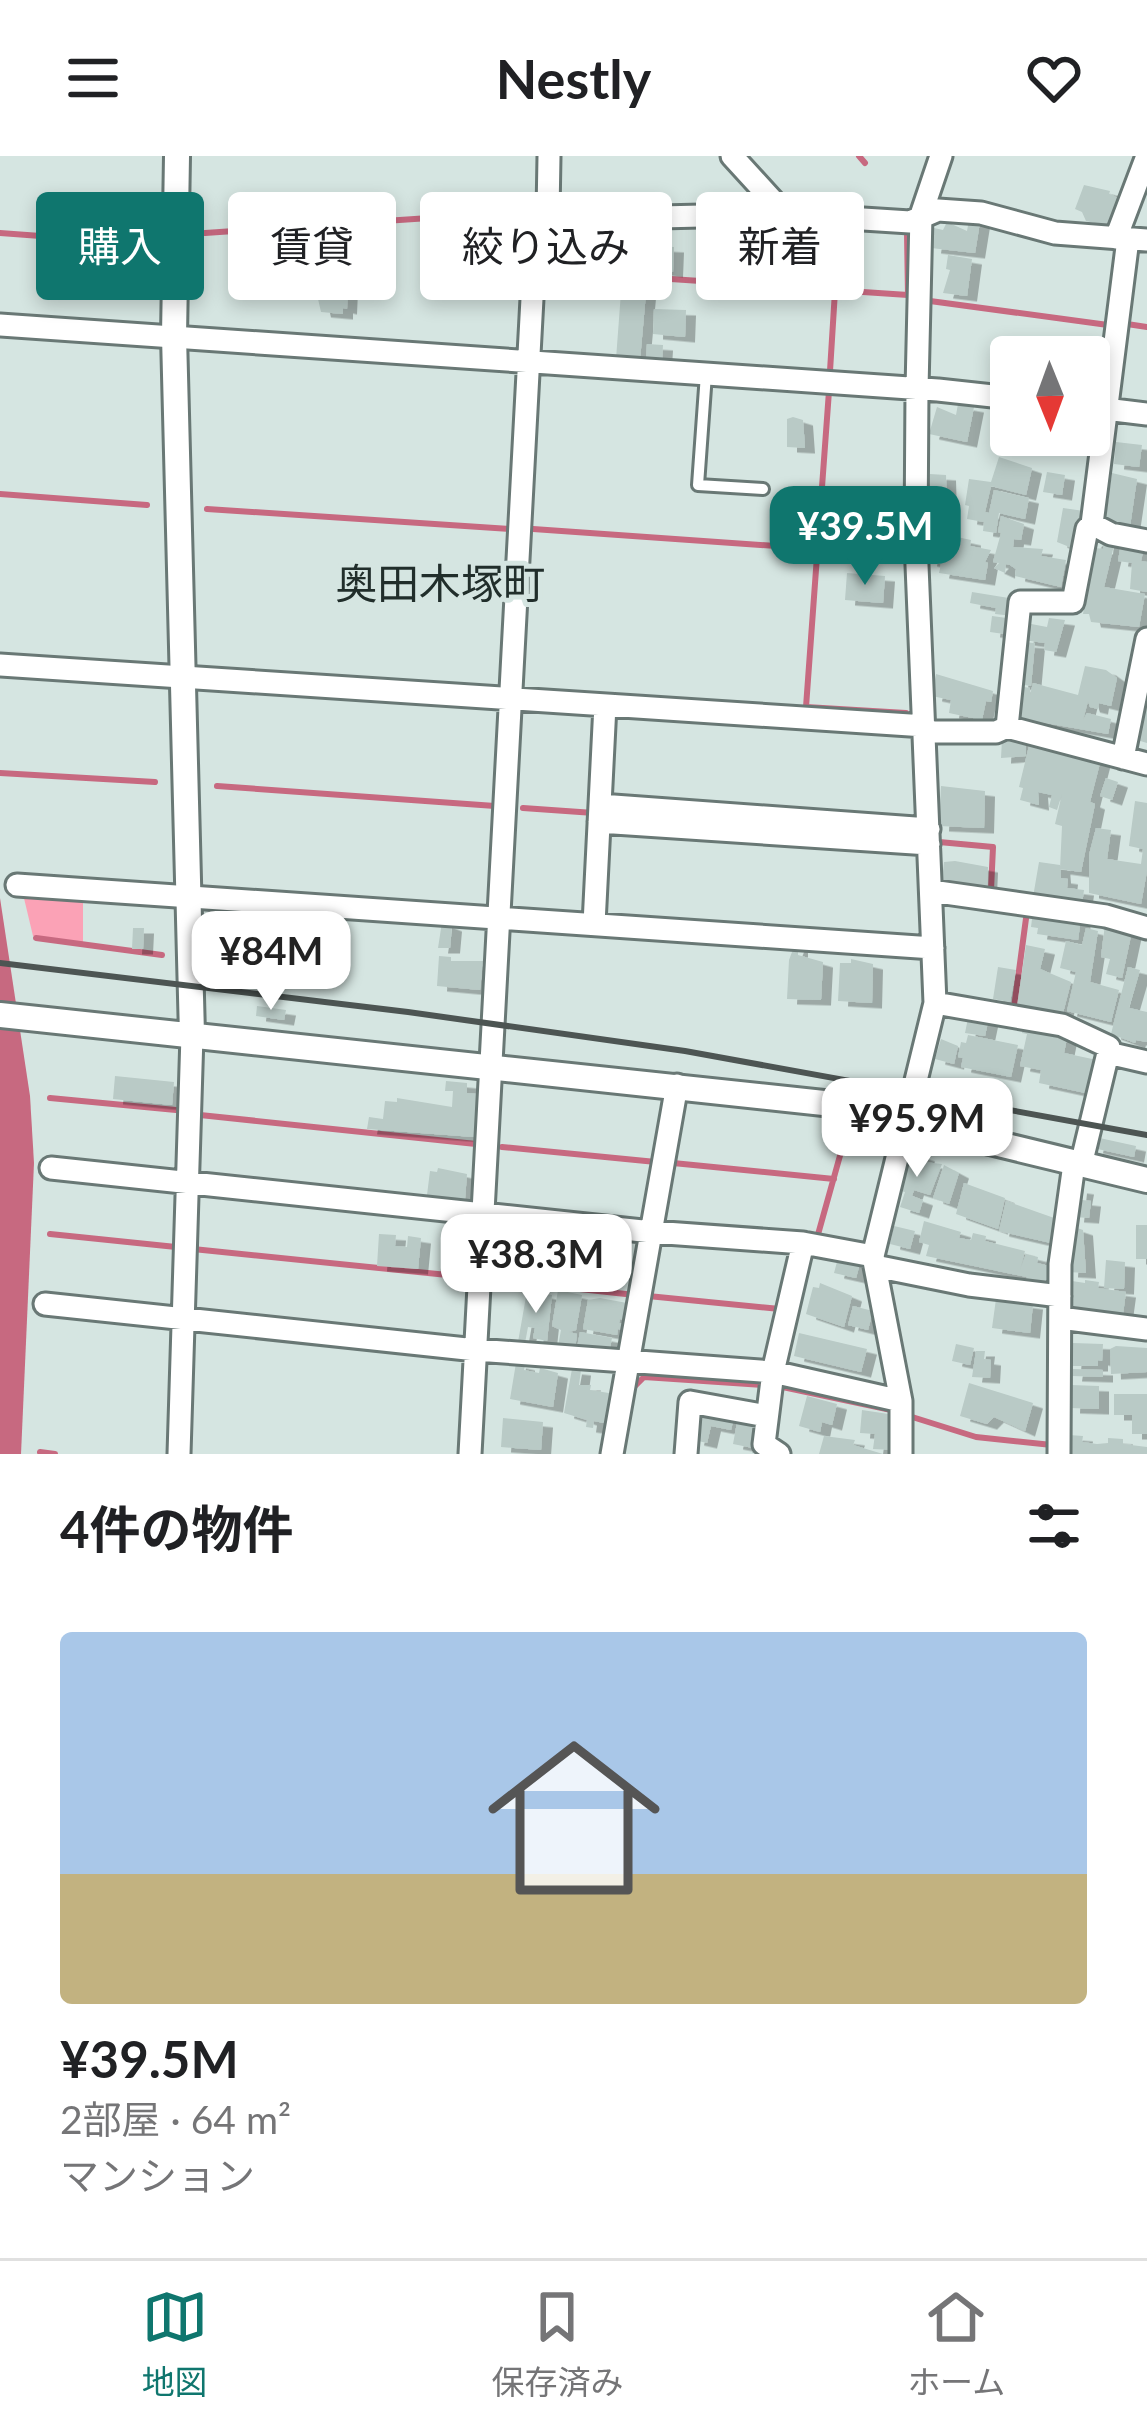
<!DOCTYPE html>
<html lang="ja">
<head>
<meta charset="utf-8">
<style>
	:root { --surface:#fff; --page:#f6f6f6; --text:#202124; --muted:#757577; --line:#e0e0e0; --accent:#0f766e }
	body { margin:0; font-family:Lato,"Noto Sans JP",sans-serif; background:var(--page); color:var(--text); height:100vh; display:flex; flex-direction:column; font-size:45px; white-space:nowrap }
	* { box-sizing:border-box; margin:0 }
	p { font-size:39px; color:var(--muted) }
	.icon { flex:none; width:66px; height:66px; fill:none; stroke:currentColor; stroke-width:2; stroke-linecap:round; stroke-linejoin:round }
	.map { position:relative; height:1298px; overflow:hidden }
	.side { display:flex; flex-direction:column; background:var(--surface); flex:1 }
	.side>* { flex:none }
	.banner { position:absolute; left:36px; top:36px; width:1077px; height:108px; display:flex; gap:24px }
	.needle { width:78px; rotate:179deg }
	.fabs { position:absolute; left:990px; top:180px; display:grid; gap:24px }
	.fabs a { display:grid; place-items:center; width:120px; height:120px; border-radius:12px; background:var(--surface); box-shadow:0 6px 18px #0003; font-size:60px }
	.price { position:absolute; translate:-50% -102px; padding:0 27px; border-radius:24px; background:#fff; color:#222; font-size:39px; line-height:78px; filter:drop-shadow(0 3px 6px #0008) }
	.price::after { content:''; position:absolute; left:50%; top:72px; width:36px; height:27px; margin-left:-18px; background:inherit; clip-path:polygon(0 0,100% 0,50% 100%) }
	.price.selected { background:var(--accent); color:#fff }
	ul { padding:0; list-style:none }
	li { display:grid; align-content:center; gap:24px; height:636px; padding:0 60px }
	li+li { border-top:3px solid var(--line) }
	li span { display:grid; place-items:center; height:372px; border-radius:12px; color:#555 }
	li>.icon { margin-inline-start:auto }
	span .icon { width:216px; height:216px; fill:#fffc; stroke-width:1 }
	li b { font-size:51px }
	h2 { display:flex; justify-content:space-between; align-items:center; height:144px; padding:0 60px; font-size:51px }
	.tag { padding:0 42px; border-radius:12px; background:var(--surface); box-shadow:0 6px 18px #0003; font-size:42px; line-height:108px }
	.tag.selected { background:var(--accent); color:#fff }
	header { display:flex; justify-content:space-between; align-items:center; height:156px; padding:0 60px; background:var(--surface); font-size:54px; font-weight:700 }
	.dock { display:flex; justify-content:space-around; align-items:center; height:168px; border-top:3px solid var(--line); background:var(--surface); font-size:33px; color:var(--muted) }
	.dock a { display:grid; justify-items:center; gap:6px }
	.dock .selected { color:var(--accent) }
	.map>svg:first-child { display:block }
	.green { fill:#fba2b6 }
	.water { fill:#c76980 }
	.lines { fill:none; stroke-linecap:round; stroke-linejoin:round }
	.stream { stroke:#c76980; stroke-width:6 }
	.building { fill:#b9cac6; filter:url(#shadow) }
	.service-casing { stroke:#697875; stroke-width:16 }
	.minor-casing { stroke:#697875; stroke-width:27 }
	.tertiary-casing { stroke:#697875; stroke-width:30 }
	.service { stroke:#fff; stroke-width:10 }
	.minor { stroke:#fff; stroke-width:21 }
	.tertiary { stroke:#fff; stroke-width:24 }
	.rail { stroke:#4d5553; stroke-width:6 }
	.labels { text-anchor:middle; stroke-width:10; stroke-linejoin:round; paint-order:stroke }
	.quarter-label { font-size:42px; fill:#212e2b; stroke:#d5e5e1 }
</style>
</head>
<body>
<header><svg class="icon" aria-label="menu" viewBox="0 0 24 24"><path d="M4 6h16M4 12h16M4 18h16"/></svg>Nestly<svg class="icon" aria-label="heart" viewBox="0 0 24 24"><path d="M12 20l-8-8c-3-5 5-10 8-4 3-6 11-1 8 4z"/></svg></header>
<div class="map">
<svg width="1147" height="1298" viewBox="0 0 1147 1298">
	<defs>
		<filter id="shadow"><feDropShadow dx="10" dy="5.5" stdDeviation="0" flood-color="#0004"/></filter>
	</defs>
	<rect width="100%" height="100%" fill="#d5e5e1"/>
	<!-- green -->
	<path class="green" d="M 23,738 L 83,741 L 83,787 L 33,780 Z"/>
	<!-- water -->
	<path class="water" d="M 0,742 L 30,940 L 34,1007 L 21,1298 L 0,1298 Z"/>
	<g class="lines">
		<!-- stream -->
		<path class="stream" d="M 859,0 L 865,7
			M 0,77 L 81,83 L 144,80
			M 205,77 L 474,59 L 472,112 L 524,114
			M 551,115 L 908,139 L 907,77
			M 930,145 L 1108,169 L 1109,165
			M 1126,174 L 1127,168 L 1147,171
			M 830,215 L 835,135
			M 829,235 L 806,551 L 906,557
			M 0,338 L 147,349
			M 207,353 L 510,373
			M 533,373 L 904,399
			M 0,617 L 155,626
			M 217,630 L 495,650
			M 523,652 L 594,657
			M 939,686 L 993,691 L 991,734 L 996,739
			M 36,782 L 162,799
			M 1014,852 L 1027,755
			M 50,942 L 176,954
			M 200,959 L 476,988
			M 502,991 L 656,1006
			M 673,1007 L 834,1023
			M 50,1078 L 176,1091
			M 817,1082 L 848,971
			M 193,1093 L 467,1121
			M 496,1124 L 635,1139
			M 648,1140 L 780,1153
			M 778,1230 L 896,1255
			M 634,1231 L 644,1221 L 763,1229
			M 909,1260 L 976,1281 L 1052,1289
			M 40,1296 L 55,1298"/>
	</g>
	<!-- building -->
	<path class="building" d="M 1084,29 L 1110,35 L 1109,38 L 1123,44 L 1112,71 L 1086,65 L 1082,56 L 1075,53 Z
		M 969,64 L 980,66 L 975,97 L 931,92 L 934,72 L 943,74 L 947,66 L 967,75 Z
		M 753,66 L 760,66 L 759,123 L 740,124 L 731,119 L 732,78 L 752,79 Z
		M 481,67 L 510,69 L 510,75 L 522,75 L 521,110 L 478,106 Z
		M 588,74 L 613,75 L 612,112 L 587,111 Z
		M 706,77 L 728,77 L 726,117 L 705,116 Z
		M 555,78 L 575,78 L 575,83 L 583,83 L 582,113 L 553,112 Z
		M 321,81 L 350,83 L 347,153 L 343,152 L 343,158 L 321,156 L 318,143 L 312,143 L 314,104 L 320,105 Z
		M 647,83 L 655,83 L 655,90 L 674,91 L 673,116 L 643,111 Z
		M 767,90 L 801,92 L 799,127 L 766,124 L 763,105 L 766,106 Z
		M 948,99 L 972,103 L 967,140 L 943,137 L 950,114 L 946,113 Z
		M 621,136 L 646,137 L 640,204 L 616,203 Z
		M 654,153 L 686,154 L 685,181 L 653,178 Z
		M 647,188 L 663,189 L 662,205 L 646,204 Z
		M 958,248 L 974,251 L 967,286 L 929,278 L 937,251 L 956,259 Z
		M 793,261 L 803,264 L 805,292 L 787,291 L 787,263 Z
		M 1116,286 L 1142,289 L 1139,311 L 1114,308 Z
		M 999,301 L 1032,312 L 1026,339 L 991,330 L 985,356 L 989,357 L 994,334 L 1029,342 L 1025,363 L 999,357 L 996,377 L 983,375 L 984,366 L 967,363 L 969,350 L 965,349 L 969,323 L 991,326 Z
		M 1047,316 L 1065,319 L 1062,339 L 1043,336 Z
		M 1112,317 L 1137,323 L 1129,377 L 1105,368 Z
		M 930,318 L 946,319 L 948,385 L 927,385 L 927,337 L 941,337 L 929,336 Z
		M 1063,352 L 1084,355 L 1078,390 L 1072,392 L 1057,386 Z
		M 1001,360 L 1024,368 L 1021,384 L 1014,383 L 1013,391 L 1043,393 L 1041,400 L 1066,404 L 1061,431 L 1015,420 L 1016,413 L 1010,409 L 1006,408 L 1005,417 L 994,412 L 999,407 L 993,406 L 1001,377 L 998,376 Z
		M 1098,378 L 1096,392 L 1103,393 L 1104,384 L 1115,385 L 1104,431 L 1145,438 L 1139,471 L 1091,466 L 1089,458 L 1083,458 L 1086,439 L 1078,438 L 1080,429 L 1088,430 L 1082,426 L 1088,390 Z
		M 957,381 L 971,384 L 970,390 L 991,394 L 985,406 L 988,407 L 985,424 L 939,417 L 941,408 L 927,405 L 930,389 L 956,388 Z
		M 1121,387 L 1144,391 L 1141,405 L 1147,406 L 1147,436 L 1130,433 L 1132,407 L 1118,405 Z
		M 847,417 L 885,420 L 883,447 L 845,444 Z
		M 972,436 L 1015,443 L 1013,460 L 995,458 L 996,452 L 970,447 Z
		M 992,460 L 1014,463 L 1011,479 L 990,476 Z
		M 1049,462 L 1065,464 L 1056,496 L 1044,494 L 1045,487 L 1023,484 L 1026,467 L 1047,471 Z
		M 1022,486 L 1035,487 L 1031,530 L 1018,528 Z
		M 1085,510 L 1106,514 L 1117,522 L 1111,550 L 1099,547 L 1098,553 L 1090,551 L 1088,545 L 1083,564 L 1087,557 L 1111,563 L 1108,578 L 1017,562 L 1021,546 L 1015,544 L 1018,530 L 1030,532 L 1030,539 L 1033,527 L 1078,539 Z
		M 936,518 L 993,535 L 991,546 L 986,545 L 982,564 L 949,557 L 951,544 L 932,540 Z
		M 1147,519 L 1147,587 L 1137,584 Z
		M 1002,583 L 1026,584 L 1026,600 L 1001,602 Z
		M 1030,586 L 1101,603 L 1090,646 L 1095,648 L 1081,716 L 1060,713 L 1062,670 L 1055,668 L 1062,638 L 1057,654 L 1049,651 L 1052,639 L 1038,636 L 1039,649 L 1020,644 L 1023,632 L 1019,631 Z
		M 1106,622 L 1118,626 L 1112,644 L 1100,640 Z
		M 941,630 L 985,635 L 984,672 L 939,670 Z
		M 1135,645 L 1147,647 L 1147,715 L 1141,748 L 1089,737 L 1089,699 L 1096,672 L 1111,674 L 1107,703 L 1141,708 L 1143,693 L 1129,690 Z
		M 955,705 L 988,711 L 987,733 L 950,730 L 950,725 L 942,724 L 944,706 Z
		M 1039,706 L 1060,709 L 1061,722 L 1068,723 L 1067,732 L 1084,734 L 1082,748 L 1054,744 L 1049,740 L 1048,743 L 1033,741 Z
		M 1033,755 L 1081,762 L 1078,784 L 1037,778 L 1038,772 L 1031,771 Z
		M 442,766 L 452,770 L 450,792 L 438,792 Z
		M 1105,768 L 1132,775 L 1122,822 L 1106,818 L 1110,803 L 1101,801 Z
		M 133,772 L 144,772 L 143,793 L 132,793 Z
		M 1086,772 L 1098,775 L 1090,826 L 1119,834 L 1111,866 L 1067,855 L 1076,816 L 1060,812 L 1066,785 L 1082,789 Z
		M 795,788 L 798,788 L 798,799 L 823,806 L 821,844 L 787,843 L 789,804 Z
		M 1026,789 L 1045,793 L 1040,813 L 1071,826 L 1062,861 L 1017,850 Z
		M 439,800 L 451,801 L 451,805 L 483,805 L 480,834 L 437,830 Z
		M 851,803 L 873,808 L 872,847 L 838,845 L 840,807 L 851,807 Z
		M 998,811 L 1016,814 L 1010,846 L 993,843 Z
		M 1128,811 L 1140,814 L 1129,852 L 1147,856 L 1147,886 L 1136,884 L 1135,887 L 1111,878 Z
		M 257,850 L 286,854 L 284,864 L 256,860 Z
		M 969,857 L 989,861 L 985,880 L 965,877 Z
		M 1024,868 L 1068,877 L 1064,897 L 1097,904 L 1090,938 L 1039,927 L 1041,914 L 1020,910 L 1027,878 L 1022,877 Z
		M 968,879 L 1018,889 L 1011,921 L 961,911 L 963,902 L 958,901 L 961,886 L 966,887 Z
		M 941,883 L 958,890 L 954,908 L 935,903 Z
		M 115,920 L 174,926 L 172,949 L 113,943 Z
		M 446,925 L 467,927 L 467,937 L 477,938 L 474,981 L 367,973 L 369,961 L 383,963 L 385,945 L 397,946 L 397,942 L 452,951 L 453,935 L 445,935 Z
		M 827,966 L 844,970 L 838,991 L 824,987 Z
		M 1095,981 L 1136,990 L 1134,1001 L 1093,992 Z
		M 910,995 L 925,1000 L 923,1006 L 942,1008 L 930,1039 L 914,1034 L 912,1040 L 923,1044 L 919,1057 L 900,1051 L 905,1036 L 897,1034 Z
		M 944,1009 L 959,1017 L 949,1048 L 933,1042 Z
		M 438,1012 L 467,1018 L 465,1043 L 427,1039 L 430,1015 L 437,1016 Z
		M 964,1027 L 1005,1042 L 998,1073 L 956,1058 Z
		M 1077,1032 L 1084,1033 L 1082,1044 L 1091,1045 L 1089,1062 L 1074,1061 Z
		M 1006,1045 L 1057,1063 L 1051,1087 L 999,1075 Z
		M 924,1065 L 961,1076 L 959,1082 L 971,1084 L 973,1077 L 986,1080 L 985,1085 L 1025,1095 L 1020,1114 L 1026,1098 L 1038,1101 L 1037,1107 L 1054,1111 L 1048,1131 L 1026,1125 L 1027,1121 L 926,1100 L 929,1089 L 919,1086 Z
		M 1136,1069 L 1147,1069 L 1147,1103 L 1136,1103 Z
		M 894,1070 L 915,1075 L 910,1093 L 890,1088 Z
		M 1071,1070 L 1083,1074 L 1086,1117 L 1068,1116 Z
		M 379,1078 L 396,1079 L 395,1090 L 407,1091 L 408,1080 L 421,1082 L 418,1113 L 377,1110 Z
		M 533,1102 L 534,1120 L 503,1121 L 503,1103 Z
		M 838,1102 L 860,1107 L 856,1122 L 834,1117 Z
		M 1106,1104 L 1125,1106 L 1124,1133 L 1104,1132 Z
		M 1085,1124 L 1099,1126 L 1098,1132 L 1126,1136 L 1122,1165 L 1068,1153 L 1072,1125 L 1085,1127 Z
		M 820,1127 L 852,1140 L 844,1171 L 806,1158 L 813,1131 L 819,1132 Z
		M 558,1134 L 582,1139 L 576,1174 L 569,1176 L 577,1178 L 575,1193 L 558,1190 L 561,1174 L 552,1170 Z
		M 527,1135 L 552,1139 L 547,1185 L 533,1182 L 535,1172 L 528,1171 L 525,1187 L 518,1186 Z
		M 600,1142 L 627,1147 L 625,1164 L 620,1163 L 619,1167 L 628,1168 L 627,1175 L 618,1173 L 617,1179 L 583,1173 L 588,1144 Z
		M 996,1143 L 1033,1148 L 1030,1177 L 992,1172 Z
		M 853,1150 L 873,1155 L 868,1174 L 848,1169 Z
		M 580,1176 L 612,1182 L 609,1197 L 577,1192 Z
		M 799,1177 L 867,1193 L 861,1216 L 794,1200 Z
		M 1073,1187 L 1103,1188 L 1102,1205 L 1098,1204 L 1098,1210 L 1071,1210 Z
		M 956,1188 L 974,1192 L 970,1209 L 952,1205 Z
		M 1116,1190 L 1147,1192 L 1147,1216 L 1111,1218 L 1110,1193 Z
		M 976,1195 L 985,1195 L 984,1203 L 991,1204 L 990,1222 L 972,1221 Z
		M 516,1207 L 525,1209 L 524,1214 L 539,1217 L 540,1212 L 558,1217 L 553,1251 L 510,1243 Z
		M 572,1213 L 581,1214 L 579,1229 L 591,1229 L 590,1234 L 615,1238 L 609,1268 L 594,1265 L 593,1272 L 586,1271 L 587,1264 L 564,1257 Z
		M 1073,1213 L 1103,1214 L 1103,1221 L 1072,1220 Z
		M 969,1227 L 1033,1247 L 1025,1275 L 994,1261 L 987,1268 L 960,1260 Z
		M 1071,1229 L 1099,1230 L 1099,1253 L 1070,1252 Z
		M 1114,1238 L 1147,1238 L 1147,1278 L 1132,1278 L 1132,1259 L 1114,1259 Z
		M 807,1240 L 837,1248 L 832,1269 L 822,1266 L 820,1276 L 799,1270 Z
		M 701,1254 L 734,1261 L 731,1274 L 711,1270 L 707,1287 L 694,1284 Z
		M 862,1254 L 895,1259 L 893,1294 L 873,1293 L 875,1278 L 860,1277 Z
		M 738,1261 L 761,1265 L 759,1298 L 752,1297 L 753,1292 L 733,1288 Z
		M 503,1262 L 543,1266 L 541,1294 L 501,1291 Z
		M 1069,1279 L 1083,1280 L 1082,1286 L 1097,1288 L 1108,1287 L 1108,1282 L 1123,1283 L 1123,1288 L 1147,1291 L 1147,1298 L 1069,1298 Z
		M 824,1280 L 855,1284 L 853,1289 L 883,1298 L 819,1298 Z"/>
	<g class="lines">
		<defs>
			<path id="service" d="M 706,218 L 698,329 L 763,333"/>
			<path id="minor" d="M 732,0 L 785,58
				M 548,57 L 549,0
				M 1116,82 L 1147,0
				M 1128,83 L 1092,368 L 1111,378 L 1147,385
				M 0,169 L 938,234 L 1011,242
				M 1089,251 L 1147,258
				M 0,509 L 925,570
				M 1007,571 L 1020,446 L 1073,446 L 1087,373 L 1092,368
				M 925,576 L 996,576 L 1007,571 L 1147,608
				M 1123,602 L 1147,483
				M 600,649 L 929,673
				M 599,666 L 929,688
				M 17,729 L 933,792
				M 931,735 L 1106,760 L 1147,772
				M 594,768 L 605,549
				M 935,847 L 1062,869 L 1109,891 L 1108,897 L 1147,906
				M 1081,1009 L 1108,897
				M 51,1012 L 652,1076 L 803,1087 L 873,1100 L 901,1245
				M 873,1100 L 935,847 L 916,385 L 917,233 L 921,59 L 941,0
				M 875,1110 L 969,1129 L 1060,1140
				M 45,1148 L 476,1194 L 773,1216 L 901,1245 L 901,1298
				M 1060,1162 L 1147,1173
				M 179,1298 L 192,879
				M 470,1298 L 536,68 L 548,57 L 604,51 L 660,61 L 785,58 L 910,66 L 938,54 L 981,57 L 1055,77 L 1147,84
				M 612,1298 L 677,929
				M 686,1298 L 690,1246 L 767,1260
				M 779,1298 L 764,1288 L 773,1216 L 803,1087
				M 1059,1298 L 1060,1108 L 1074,1008"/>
			<path id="tertiary" d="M 177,0 L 174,180 L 192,879
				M 0,859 L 833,948 L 1147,1024"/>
		</defs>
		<!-- service casing -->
		<use href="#service" class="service-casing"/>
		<!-- minor casing -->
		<use href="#minor" class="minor-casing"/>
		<!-- tertiary casing -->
		<use href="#tertiary" class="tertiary-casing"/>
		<!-- service -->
		<use href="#service" class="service"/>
		<!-- minor -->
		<use href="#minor" class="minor"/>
		<!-- tertiary -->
		<use href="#tertiary" class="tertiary"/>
		<!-- rail -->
		<path class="rail" d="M 0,807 L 408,856 L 685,895 L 1147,979"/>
	</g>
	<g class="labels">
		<!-- quarter labels -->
		<g class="quarter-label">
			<text x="440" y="443">奥田木塚町</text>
		</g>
	</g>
</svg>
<div class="fabs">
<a><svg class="needle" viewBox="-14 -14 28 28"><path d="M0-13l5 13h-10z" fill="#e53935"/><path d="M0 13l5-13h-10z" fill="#757577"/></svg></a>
</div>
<b class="price selected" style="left:865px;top:432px">¥39.5M</b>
<b class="price" style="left:271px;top:857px">¥84M</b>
<b class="price" style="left:917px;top:1024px">¥95.9M</b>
<b class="price" style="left:536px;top:1160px">¥38.3M</b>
<div class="banner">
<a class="tag selected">購入</a>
<a class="tag">賃貸</a>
<a class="tag">絞り込み</a>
<a class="tag">新着</a>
</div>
</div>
<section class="side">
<h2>4件の物件<svg class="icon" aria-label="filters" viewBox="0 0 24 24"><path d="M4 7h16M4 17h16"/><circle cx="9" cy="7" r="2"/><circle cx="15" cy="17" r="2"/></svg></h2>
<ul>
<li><span style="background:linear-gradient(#a9c7e8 65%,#c2b280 0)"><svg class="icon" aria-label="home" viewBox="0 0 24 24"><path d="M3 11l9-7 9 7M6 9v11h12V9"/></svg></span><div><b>¥39.5M</b><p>2部屋 · 64 m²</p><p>マンション</p></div></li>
</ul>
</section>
<nav class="dock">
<a class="selected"><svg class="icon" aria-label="map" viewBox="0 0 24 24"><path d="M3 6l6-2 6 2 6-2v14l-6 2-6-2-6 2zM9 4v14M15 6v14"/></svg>地図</a>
<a><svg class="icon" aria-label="saved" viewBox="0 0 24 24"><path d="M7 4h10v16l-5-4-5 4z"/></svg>保存済み</a>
<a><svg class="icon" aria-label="home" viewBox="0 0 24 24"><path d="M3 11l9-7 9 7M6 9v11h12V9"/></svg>ホーム</a>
</nav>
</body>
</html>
